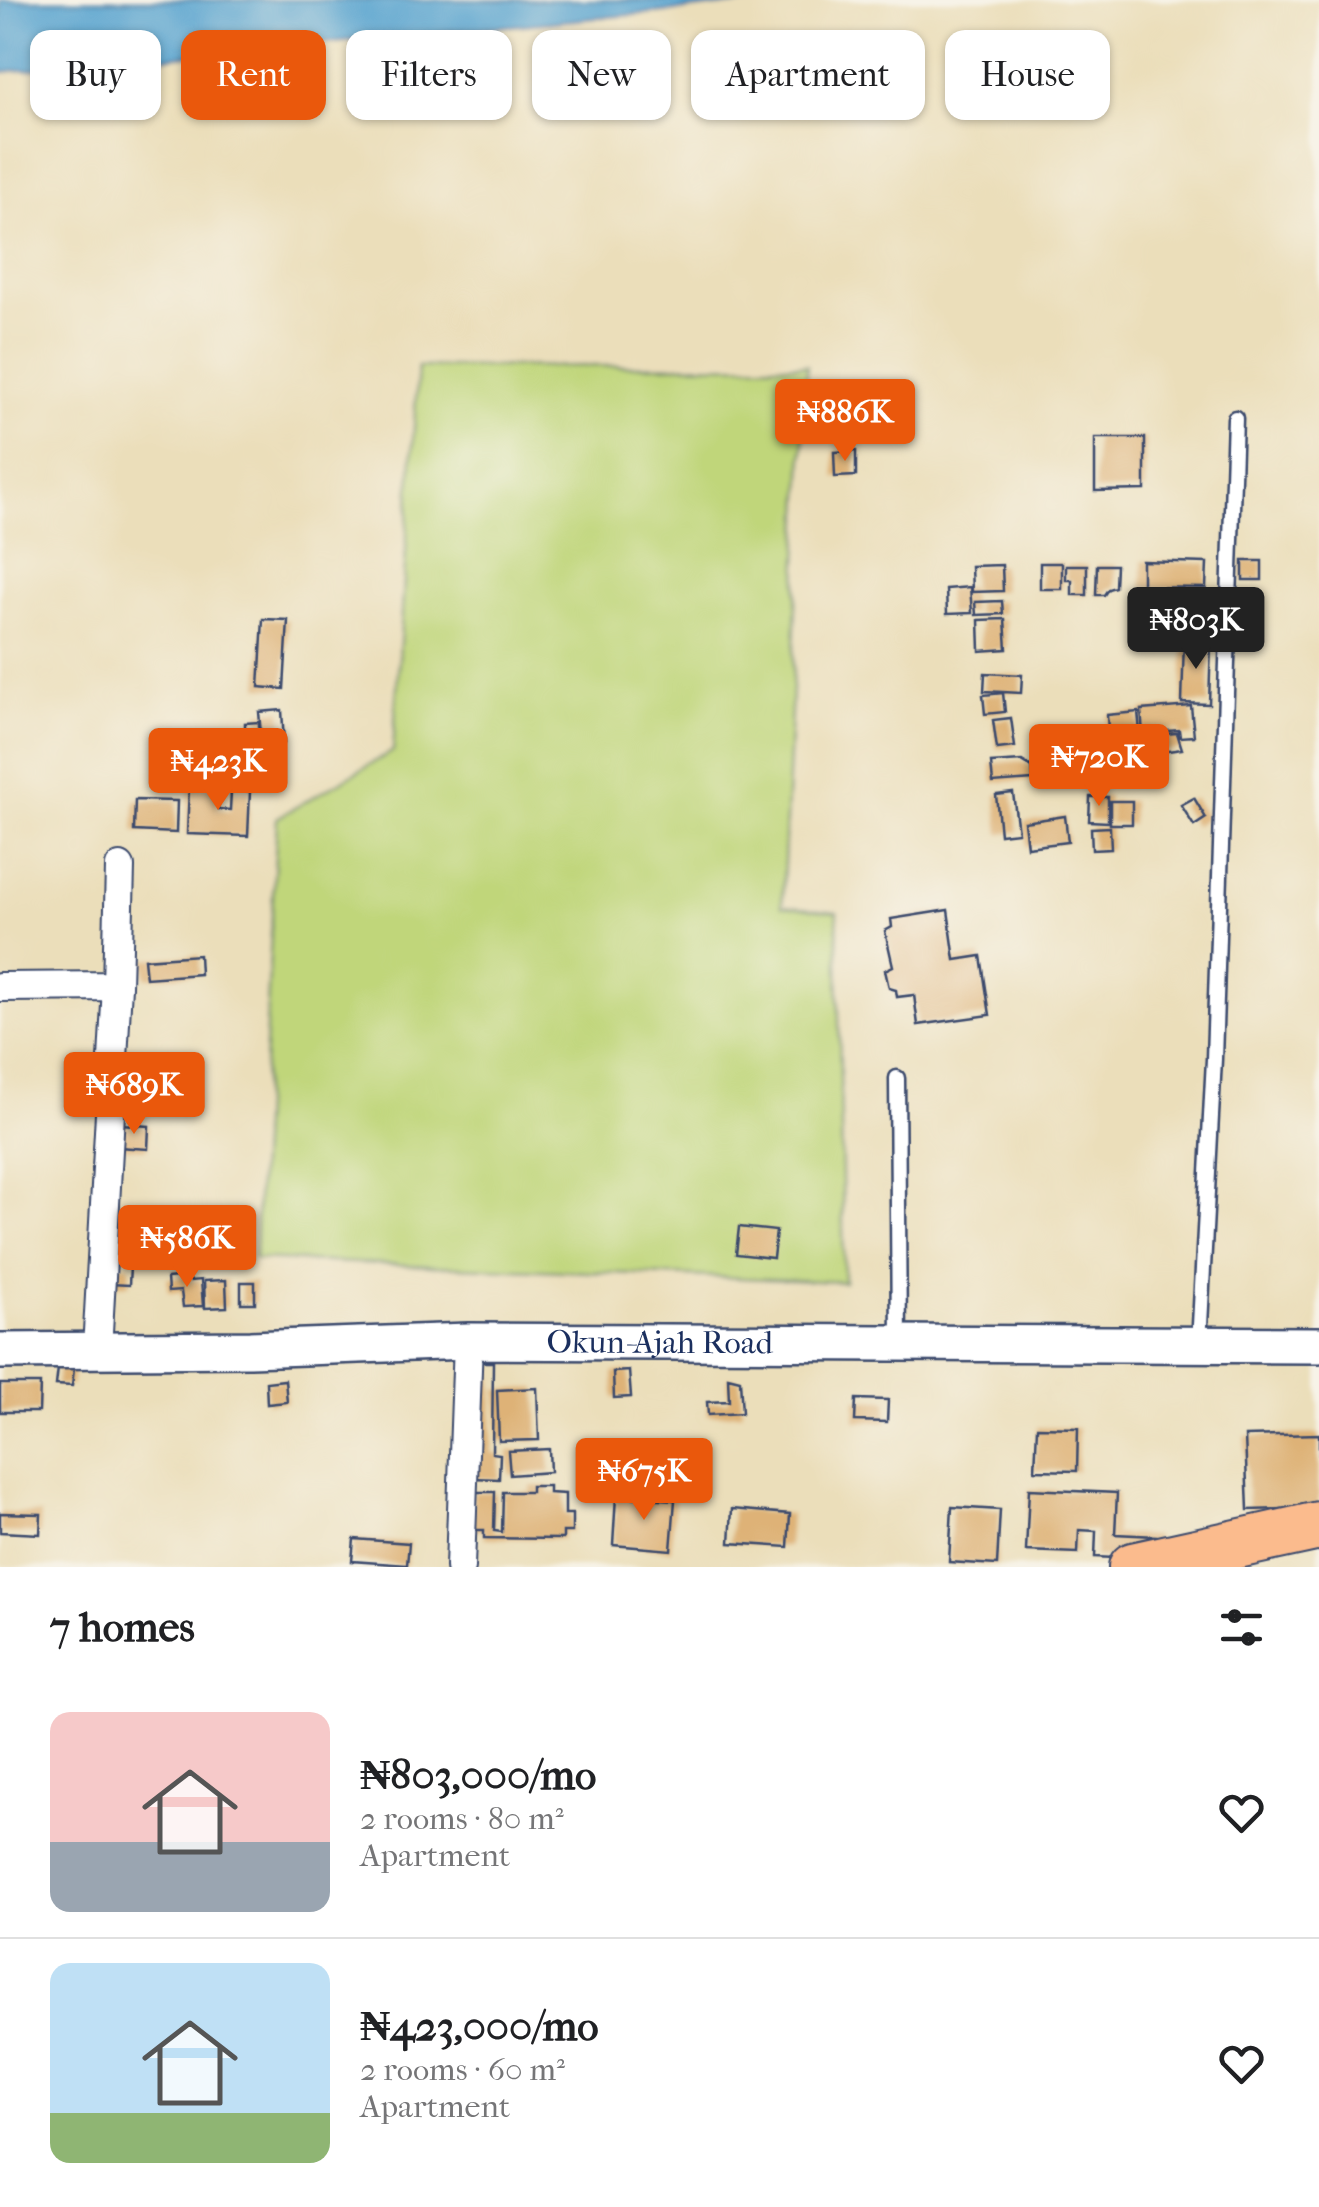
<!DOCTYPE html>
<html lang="en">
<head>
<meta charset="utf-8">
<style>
	:root { --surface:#fff; --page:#f6f6f6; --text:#202124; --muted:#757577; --line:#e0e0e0; --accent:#ea580c }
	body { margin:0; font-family:"IM FELL French Canon",serif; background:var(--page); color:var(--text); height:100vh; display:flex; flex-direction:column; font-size:38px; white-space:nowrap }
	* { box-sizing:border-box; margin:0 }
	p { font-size:32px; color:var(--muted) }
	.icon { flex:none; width:55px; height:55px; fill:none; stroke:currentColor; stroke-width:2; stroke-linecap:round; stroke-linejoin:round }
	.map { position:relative; height:1567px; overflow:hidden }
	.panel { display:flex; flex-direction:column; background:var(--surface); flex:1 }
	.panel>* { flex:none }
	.hud { position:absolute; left:30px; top:30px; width:1260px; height:90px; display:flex; gap:20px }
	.price { position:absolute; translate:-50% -85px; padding:0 22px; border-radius:10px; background:var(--accent); color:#fff; font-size:32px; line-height:65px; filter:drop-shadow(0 2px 5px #0008) }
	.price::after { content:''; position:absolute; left:50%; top:60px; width:30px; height:22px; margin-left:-15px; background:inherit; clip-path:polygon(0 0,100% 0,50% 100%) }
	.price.active { background:#222; color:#fff }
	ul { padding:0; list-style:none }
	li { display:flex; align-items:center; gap:30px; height:250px; padding:0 50px }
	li+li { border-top:2px solid var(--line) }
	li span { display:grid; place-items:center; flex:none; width:280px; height:200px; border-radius:20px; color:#555 }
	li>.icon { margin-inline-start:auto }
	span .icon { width:120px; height:120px; fill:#fffc; stroke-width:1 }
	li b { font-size:42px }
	h2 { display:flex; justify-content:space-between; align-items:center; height:120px; padding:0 50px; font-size:42px }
	.tag { padding:0 35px; border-radius:20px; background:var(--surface); box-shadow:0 2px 8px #0004; font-size:35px; line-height:90px }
	.tag.active { background:var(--accent); color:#fff }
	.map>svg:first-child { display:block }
	.green { fill:#c0d67a; stroke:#6e826c; stroke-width:2.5 }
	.water { fill:#57a3cf; stroke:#396996; stroke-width:2.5 }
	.building { fill:#deb277 }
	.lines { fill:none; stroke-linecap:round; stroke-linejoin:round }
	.service-casing { stroke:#3a496c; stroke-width:19 }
	.minor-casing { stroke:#3a496c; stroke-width:32 }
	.tertiary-casing { stroke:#3a496c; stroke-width:40 }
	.trunk-casing { stroke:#3a496c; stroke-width:52 }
	.service { stroke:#fff; stroke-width:14 }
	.minor { stroke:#fff; stroke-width:28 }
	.tertiary { stroke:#fff; stroke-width:35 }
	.trunk { stroke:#fbbb8d; stroke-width:48 }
	.labels { text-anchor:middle; stroke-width:8; stroke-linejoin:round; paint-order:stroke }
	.street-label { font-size:32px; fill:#1b2f5e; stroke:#f7f3e8 }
</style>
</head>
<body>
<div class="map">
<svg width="1319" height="1567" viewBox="0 0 1319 1567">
	<rect width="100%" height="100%" fill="#f7f3e8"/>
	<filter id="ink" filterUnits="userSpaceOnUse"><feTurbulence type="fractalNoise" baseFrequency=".01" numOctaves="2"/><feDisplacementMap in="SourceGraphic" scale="20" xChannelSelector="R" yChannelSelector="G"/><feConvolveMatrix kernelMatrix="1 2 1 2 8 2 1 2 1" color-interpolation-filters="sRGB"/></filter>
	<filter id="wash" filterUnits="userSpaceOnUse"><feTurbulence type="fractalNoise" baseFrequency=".0048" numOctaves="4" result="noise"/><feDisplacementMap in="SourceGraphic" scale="40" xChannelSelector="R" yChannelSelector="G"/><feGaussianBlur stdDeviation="2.25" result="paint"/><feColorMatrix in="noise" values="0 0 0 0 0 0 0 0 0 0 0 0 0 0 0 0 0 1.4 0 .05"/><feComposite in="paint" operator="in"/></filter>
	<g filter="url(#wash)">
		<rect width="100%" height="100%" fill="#ebdeba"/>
		<!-- green -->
		<path class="green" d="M 807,365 L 782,906 L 837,912 L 844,1282 L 254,1259 L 277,818 L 393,751 L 418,367 Z"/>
		<!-- water -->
		<path class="water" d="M 0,0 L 794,0 L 0,72 Z"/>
		<g id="blocks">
			<!-- building -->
			<path class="building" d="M 1095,438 L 1145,438 L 1145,490 L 1095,491 Z
				M 856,451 L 856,476 L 835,477 L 834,452 Z
				M 1142,561 L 1207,563 L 1206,588 L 1142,587 Z
				M 1243,561 L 1262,561 L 1262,580 L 1243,580 Z
				M 1040,563 L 1062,563 L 1062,589 L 1040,589 Z
				M 1002,565 L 1003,591 L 972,592 L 971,566 Z
				M 1066,565 L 1087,565 L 1087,595 L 1072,595 L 1072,580 L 1066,580 Z
				M 1097,565 L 1116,565 L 1115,587 L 1108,589 L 1104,595 L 1096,595 Z
				M 970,587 L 972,613 L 947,614 L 946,589 Z
				M 1002,601 L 1003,614 L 976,615 L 975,602 Z
				M 263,619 L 288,620 L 284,689 L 259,687 Z
				M 1005,619 L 1007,649 L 980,651 L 979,620 Z
				M 1184,640 L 1211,641 L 1209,704 L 1182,703 Z
				M 985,673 L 1022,675 L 1021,693 L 984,691 Z
				M 1003,693 L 1005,712 L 985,714 L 983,695 Z
				M 1191,706 L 1194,736 L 1180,737 L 1179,730 L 1143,733 L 1141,710 Z
				M 282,710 L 284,743 L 262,745 L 259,712 Z
				M 1138,712 L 1141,742 L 1109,745 L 1107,715 Z
				M 1011,718 L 1015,747 L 997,749 L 993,720 Z
				M 259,722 L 259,741 L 245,741 L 245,723 Z
				M 1177,733 L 1182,749 L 1154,753 L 1152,735 Z
				M 1022,761 L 1032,767 L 1033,780 L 993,783 L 991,763 Z
				M 189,787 L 219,788 L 218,809 L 230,810 L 231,791 L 250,791 L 248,836 L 187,834 Z
				M 1013,793 L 1018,832 L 1000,834 L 996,795 Z
				M 1090,797 L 1108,797 L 1108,822 L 1089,821 Z
				M 1194,798 L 1206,818 L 1194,826 L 1181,805 Z
				M 135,800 L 177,801 L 176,833 L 134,831 Z
				M 1110,801 L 1132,801 L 1132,824 L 1110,824 Z
				M 1065,816 L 1068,842 L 1027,847 L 1024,822 Z
				M 1110,827 L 1111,849 L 1092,850 L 1091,828 Z
				M 948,910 L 955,960 L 981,956 L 990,1015 L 918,1025 L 914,995 L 897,997 L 896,990 L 889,988 L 885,970 L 893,966 L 885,931 L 892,927 L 891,919 Z
				M 199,955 L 200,974 L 146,978 L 144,959 Z
				M 120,1124 L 149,1126 L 148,1149 L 118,1147 Z
				M 739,1227 L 776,1231 L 773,1258 L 736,1254 Z
				M 113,1230 L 137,1231 L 137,1241 L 130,1241 L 130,1246 L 113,1246 Z
				M 111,1264 L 130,1266 L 129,1285 L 110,1284 Z
				M 189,1276 L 190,1281 L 201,1280 L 203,1306 L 183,1307 L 181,1291 L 168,1292 L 167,1278 Z
				M 226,1280 L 227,1307 L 205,1308 L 204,1281 Z
				M 241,1282 L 255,1282 L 255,1303 L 241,1303 Z
				M 473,1362 L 493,1362 L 492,1453 L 500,1454 L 499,1479 L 472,1478 Z
				M 58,1368 L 74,1369 L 72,1386 L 56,1385 Z
				M 629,1371 L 631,1397 L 614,1398 L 613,1372 Z
				M 728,1377 L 740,1380 L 742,1413 L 708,1415 L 707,1402 L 729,1401 Z
				M 285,1380 L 287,1402 L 267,1404 L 266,1382 Z
				M 0,1384 L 40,1384 L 39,1412 L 0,1412 Z
				M 537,1388 L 539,1440 L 499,1441 L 497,1390 Z
				M 856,1399 L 888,1400 L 887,1422 L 855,1421 Z
				M 1037,1427 L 1078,1428 L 1077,1471 L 1035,1470 Z
				M 1319,1434 L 1319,1508 L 1248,1510 L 1245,1436 Z
				M 549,1449 L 550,1472 L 510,1475 L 508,1451 Z
				M 531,1486 L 549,1486 L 549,1493 L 565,1494 L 565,1514 L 572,1514 L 572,1532 L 563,1532 L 563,1539 L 484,1538 L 484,1530 L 472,1530 L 473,1492 L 495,1492 L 494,1531 L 502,1532 L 503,1492 L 531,1492 Z
				M 1029,1489 L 1117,1493 L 1115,1534 L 1156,1536 L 1154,1560 L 1095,1557 L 1096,1531 L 1079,1530 L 1078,1553 L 1026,1551 Z
				M 616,1496 L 675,1500 L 671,1550 L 613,1545 Z
				M 952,1507 L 1000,1510 L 997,1565 L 949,1562 Z
				M 732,1509 L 790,1514 L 788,1547 L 730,1543 Z
				M 0,1513 L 41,1514 L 40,1534 L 0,1532 Z
				M 354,1539 L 409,1543 L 407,1565 L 352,1561 Z"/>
		</g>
	</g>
	<g filter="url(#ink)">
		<use href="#blocks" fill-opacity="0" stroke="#3a496c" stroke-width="2.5"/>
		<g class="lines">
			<defs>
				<path id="service" d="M 897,1078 L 899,1343
					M 1199,1344 L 1214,1059 L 1235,418"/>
				<path id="minor" d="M 0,987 L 117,986
					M 97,1350 L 117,986 L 120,867
					M 460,1567 L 468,1341"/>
				<g id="tertiary">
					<path id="s1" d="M 0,1351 L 250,1349 L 468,1341 L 1319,1345"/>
				</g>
				<path id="trunk" d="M 1133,1567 L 1319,1526"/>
			</defs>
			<!-- service casing -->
			<use href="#service" class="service-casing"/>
			<!-- minor casing -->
			<use href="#minor" class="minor-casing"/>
			<!-- tertiary casing -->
			<use href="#tertiary" class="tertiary-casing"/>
			<!-- trunk casing -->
			<use href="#trunk" class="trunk-casing"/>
			<!-- service -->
			<use href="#service" class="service"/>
			<!-- minor -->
			<use href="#minor" class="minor"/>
			<!-- tertiary -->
			<use href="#tertiary" class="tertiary"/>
			<!-- trunk -->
			<use href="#trunk" class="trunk"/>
		</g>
	</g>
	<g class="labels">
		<!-- street labels -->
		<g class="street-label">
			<text dy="11" stroke="none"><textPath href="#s1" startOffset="660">Okun-Ajah Road</textPath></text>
		</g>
	</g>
</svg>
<b class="price" style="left:845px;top:464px">₦886K</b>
<b class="price active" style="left:1196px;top:672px">₦803K</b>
<b class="price" style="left:1099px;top:809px">₦720K</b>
<b class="price" style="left:218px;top:813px">₦423K</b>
<b class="price" style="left:134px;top:1137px">₦689K</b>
<b class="price" style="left:187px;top:1290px">₦586K</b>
<b class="price" style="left:644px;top:1523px">₦675K</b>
<div class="hud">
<a class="tag">Buy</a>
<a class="tag active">Rent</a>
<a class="tag">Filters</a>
<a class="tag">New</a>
<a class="tag">Apartment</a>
<a class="tag">House</a>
</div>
</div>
<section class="panel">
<h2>7 homes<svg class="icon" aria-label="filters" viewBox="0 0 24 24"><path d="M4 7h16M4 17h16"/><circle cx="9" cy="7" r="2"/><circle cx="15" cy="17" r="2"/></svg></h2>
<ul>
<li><span style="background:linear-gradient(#f6c9c9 65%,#9aa5b1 0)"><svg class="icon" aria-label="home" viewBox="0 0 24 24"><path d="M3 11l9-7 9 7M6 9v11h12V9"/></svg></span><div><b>₦803,000/mo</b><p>2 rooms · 80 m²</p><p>Apartment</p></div><svg class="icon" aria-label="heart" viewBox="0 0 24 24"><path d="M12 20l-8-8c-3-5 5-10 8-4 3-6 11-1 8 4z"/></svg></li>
<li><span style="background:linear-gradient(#bfe0f5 75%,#8fb573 0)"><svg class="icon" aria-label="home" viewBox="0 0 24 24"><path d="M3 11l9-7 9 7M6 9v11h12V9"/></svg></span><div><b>₦423,000/mo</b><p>2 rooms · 60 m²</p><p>Apartment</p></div><svg class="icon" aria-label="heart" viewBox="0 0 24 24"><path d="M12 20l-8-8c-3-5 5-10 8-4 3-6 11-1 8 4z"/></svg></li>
</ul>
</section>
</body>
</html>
